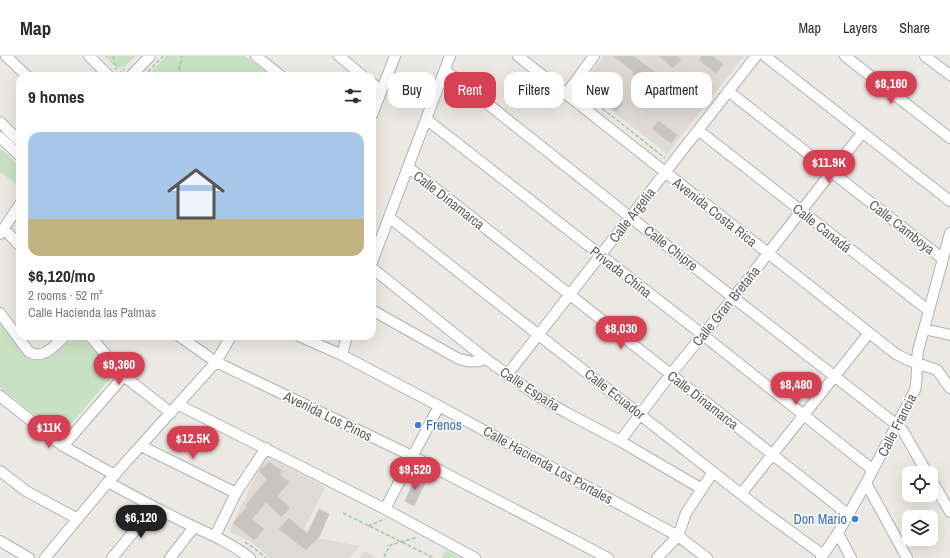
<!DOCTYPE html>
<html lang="en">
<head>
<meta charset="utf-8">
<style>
	:root { --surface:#fff; --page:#f7f7f7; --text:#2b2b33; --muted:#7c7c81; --line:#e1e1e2; --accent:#d54153 }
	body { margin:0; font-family:"Archivo Narrow",sans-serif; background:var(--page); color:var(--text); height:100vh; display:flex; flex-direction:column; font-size:15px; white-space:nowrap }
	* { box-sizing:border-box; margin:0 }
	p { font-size:13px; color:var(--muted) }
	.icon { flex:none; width:22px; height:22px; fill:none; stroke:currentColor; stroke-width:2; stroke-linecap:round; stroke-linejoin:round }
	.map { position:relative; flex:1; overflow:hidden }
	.panel { position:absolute; left:16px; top:16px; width:360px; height:268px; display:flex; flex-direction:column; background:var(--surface); border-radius:12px; box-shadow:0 4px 16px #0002 }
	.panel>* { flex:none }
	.hud { position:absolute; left:388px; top:16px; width:380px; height:36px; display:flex; gap:8px }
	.fabs { position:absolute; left:902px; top:410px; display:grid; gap:8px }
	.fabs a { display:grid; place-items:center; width:36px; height:36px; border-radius:8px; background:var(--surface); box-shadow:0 4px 16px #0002; font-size:20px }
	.price { position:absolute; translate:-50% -34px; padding:0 9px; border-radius:14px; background:var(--accent); color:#fff; font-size:13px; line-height:26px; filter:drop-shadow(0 1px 2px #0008) }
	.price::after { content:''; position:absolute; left:50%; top:24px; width:12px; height:9px; margin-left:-6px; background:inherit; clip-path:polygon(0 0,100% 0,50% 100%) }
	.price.current { background:#222; color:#fff }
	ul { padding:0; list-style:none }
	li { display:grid; align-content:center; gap:8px; height:212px; padding:0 12px }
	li+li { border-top:1px solid var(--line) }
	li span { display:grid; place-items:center; height:124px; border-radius:12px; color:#555 }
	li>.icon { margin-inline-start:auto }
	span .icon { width:72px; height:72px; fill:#fffc; stroke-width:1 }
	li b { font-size:17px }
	h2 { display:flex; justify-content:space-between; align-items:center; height:48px; padding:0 12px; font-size:17px }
	.pill { padding:0 14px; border-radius:12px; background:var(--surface); box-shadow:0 4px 16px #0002; font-size:14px; line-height:36px }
	.pill.current { background:var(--accent); color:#fff }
	header { display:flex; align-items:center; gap:24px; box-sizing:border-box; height:56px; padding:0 20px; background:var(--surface); border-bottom:1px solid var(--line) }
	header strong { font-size:19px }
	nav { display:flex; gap:22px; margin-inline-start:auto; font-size:14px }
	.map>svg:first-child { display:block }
	.education { fill:#dfdad5 }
	.green { fill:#c9e1c3 }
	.building { fill:#c8c4c0; stroke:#d0c9c3 }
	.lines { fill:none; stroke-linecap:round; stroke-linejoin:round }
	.minor-casing { stroke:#afb2b4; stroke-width:12 }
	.path { stroke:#a1c8a4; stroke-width:1.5; stroke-dasharray:4 2; stroke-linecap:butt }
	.minor { stroke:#fff; stroke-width:10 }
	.shop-dot { fill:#3f7fe0; stroke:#fff; stroke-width:1.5 }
	.labels { text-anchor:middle; stroke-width:3; stroke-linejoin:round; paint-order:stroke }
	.street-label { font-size:14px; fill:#5c6062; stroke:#fff }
	.shop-label { font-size:14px; fill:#366cbe; stroke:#fff; text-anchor:start }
</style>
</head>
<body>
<header>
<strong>Map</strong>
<nav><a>Map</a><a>Layers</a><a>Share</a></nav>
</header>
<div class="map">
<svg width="950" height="502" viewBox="0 0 950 502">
	<rect width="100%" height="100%" fill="#ece9e4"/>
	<!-- education -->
	<path class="education" d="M 604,0 L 744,0 L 667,98 L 581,31 Z
		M 266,400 L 325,431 L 304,473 L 316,482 L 360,490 L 349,502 L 270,502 L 251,486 L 229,475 Z
		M 365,495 L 376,502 L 359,502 Z"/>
	<!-- green -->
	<path class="green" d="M 104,0 L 136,0 L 124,11 L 117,12 Z
		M 166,0 L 245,0 L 268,18 L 268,20 L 147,20 Z
		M 0,92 L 20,111 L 20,130 L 0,116 Z
		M 0,265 L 28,300 L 36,303 L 45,302 L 77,280 L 81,280 L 115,317 L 61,379 L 0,332 Z
		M 446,495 L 461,502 L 441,502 Z"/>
	<!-- building -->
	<path class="building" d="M 613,0 L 633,0 L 664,23 L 654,35 L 632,18 L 634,16 Z
		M 659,0 L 677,0 L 681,3 L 673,12 Z
		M 702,0 L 713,0 L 723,9 L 716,17 L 699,4 Z
		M 596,19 L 609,28 L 601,40 L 588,30 Z
		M 617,42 L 623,47 L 616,56 L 610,52 Z
		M 659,65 L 677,79 L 671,87 L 652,73 Z
		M 269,406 L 282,415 L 279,419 L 289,426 L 277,440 L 290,452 L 281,461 L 266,446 L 252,463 L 264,473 L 254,484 L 233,467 L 247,451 L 246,449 L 267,423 L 259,415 Z
		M 416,420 L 426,425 L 414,450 L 405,445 Z
		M 319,453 L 329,458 L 319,481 L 306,494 L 279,473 L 289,462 L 307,478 Z"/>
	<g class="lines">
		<defs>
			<path id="minor" d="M 6,0 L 27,20
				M 89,0 L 109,20
				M 256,0 L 281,20
				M 339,0 L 363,20
				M 518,0 L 896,298 L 908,304 L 937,314 L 950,332
				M 765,0 L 950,145
				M 845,0 L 950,82
				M 925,0 L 950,19
				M 445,14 L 630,161 L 897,369 L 903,375 L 927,417
				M 131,20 L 150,0
				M 385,25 L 432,46
				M 372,27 L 381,35
				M 728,35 L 943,203
				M 566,38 L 594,0
				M 372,59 L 395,0
				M 426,63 L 703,279 L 873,414
				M 0,66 L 20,86
				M 698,74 L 928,254
				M 0,81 L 20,100
				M 408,111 L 849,459
				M 390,162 L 760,453 L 823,499
				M 4,173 L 20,190
				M 0,178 L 20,148
				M 372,206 L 450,0
				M 372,212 L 486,303 L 536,339 L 567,357 L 620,385 L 702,433
				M 372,254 L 457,302 C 468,306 475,307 486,303
				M 0,257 L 29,296 C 44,304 55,289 65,280
				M 924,273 L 950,279
				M 90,280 L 124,320 L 171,357
				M 179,280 L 216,306 L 412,400 L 608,502
				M 299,280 L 342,299 L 439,350 L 678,480 L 707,502
				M 342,299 L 347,280
				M 507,319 L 756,0
				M 0,340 L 63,390 L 115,419
				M 179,349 L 385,453 L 475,502
				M 620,385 L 670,319 L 734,241 L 862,77
				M 63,390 L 124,320
				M 141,390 L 236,437
				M 0,415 L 26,435 L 78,463
				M 931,423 L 950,456
				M 108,426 C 135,441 161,455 188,468 C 210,478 231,487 250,502
				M 866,427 L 907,502
				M 741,438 L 869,277
				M 385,453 L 439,350
				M 838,477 L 851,502
				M 215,480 L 236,437 L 266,392
				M 0,485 L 29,502
				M 45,502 L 108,426 L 216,306 L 231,280
				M 112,502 L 154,451
				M 170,502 L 194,471
				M 657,502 L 678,480 L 686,457 L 713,416
				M 821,502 L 838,477 L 866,427 L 915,334 C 918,321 916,309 918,295 L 950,177"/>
		</defs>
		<!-- minor casing -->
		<use href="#minor" class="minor-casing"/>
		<!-- path -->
		<path class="path" d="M 113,0 L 116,14
			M 118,18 L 124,13
			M 144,20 L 163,0
			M 178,20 L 182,0
			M 579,34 L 665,102
			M 343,457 L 434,502
			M 368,470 L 385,463
			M 245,486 L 250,489 L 266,502
			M 384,501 L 390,489 L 418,481"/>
		<!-- minor -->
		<use href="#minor" class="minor"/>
	</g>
	<!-- markers -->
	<g class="shop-dot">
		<circle cx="418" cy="369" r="4"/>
		<circle cx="855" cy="463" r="4"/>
	</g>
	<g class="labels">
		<!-- street labels -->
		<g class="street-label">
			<text transform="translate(449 144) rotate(38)" y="5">Calle Dinamarca</text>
			<text transform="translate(715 156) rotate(38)" y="5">Avenida Costa Rica</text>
			<text transform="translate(632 159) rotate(-52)" y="5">Calle Argelia</text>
			<text transform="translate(902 171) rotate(38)" y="5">Calle Camboya</text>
			<text transform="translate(822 172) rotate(38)" y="5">Calle Canadá</text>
			<text transform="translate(671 192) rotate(38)" y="5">Calle Chipre</text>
			<text transform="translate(621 216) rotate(38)" y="5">Privada China</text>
			<text transform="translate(726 250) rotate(-51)" y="5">Calle Gran Bretaña</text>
			<text transform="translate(530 333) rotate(33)" y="5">Calle España</text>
			<text transform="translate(615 338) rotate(38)" y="5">Calle Ecuador</text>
			<text transform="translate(703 344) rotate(38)" y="5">Calle Dinamarca</text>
			<text transform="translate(328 360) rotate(26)" y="5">Avenida Los Pinos</text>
			<text transform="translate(897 369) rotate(-63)" y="5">Calle Francia</text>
			<text transform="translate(548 409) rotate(29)" y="5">Calle Hacienda Los Portales</text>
		</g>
		<!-- shop labels -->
		<g class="shop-label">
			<text x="426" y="374">Frenos</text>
			<text x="847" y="468" text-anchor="end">Don Mario</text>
		</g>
	</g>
</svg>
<div class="fabs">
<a><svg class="icon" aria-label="locate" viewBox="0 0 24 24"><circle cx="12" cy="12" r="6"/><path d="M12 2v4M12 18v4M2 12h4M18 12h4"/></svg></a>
<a><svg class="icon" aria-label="layers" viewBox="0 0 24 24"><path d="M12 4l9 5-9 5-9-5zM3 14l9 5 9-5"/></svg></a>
</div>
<b class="price" style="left:891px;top:49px">$8,160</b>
<b class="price" style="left:829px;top:128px">$11.9K</b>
<b class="price" style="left:621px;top:294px">$8,030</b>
<b class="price" style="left:119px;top:330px">$9,360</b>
<b class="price" style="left:796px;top:350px">$8,480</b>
<b class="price" style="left:49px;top:393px">$11K</b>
<b class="price" style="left:193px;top:404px">$12.5K</b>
<b class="price" style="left:415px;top:435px">$9,520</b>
<b class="price current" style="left:141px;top:483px">$6,120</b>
<div class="hud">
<a class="pill">Buy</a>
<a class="pill current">Rent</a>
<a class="pill">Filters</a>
<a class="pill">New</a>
<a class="pill">Apartment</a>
</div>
<section class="panel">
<h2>9 homes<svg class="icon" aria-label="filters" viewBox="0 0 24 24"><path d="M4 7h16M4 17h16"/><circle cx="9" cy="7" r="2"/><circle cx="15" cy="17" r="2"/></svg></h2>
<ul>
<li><span style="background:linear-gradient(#a9c7e8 70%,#c2b280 0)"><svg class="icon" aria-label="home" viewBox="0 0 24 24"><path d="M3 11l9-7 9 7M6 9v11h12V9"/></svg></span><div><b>$6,120/mo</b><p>2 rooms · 52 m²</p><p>Calle Hacienda las Palmas</p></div></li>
</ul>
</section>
</div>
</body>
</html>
